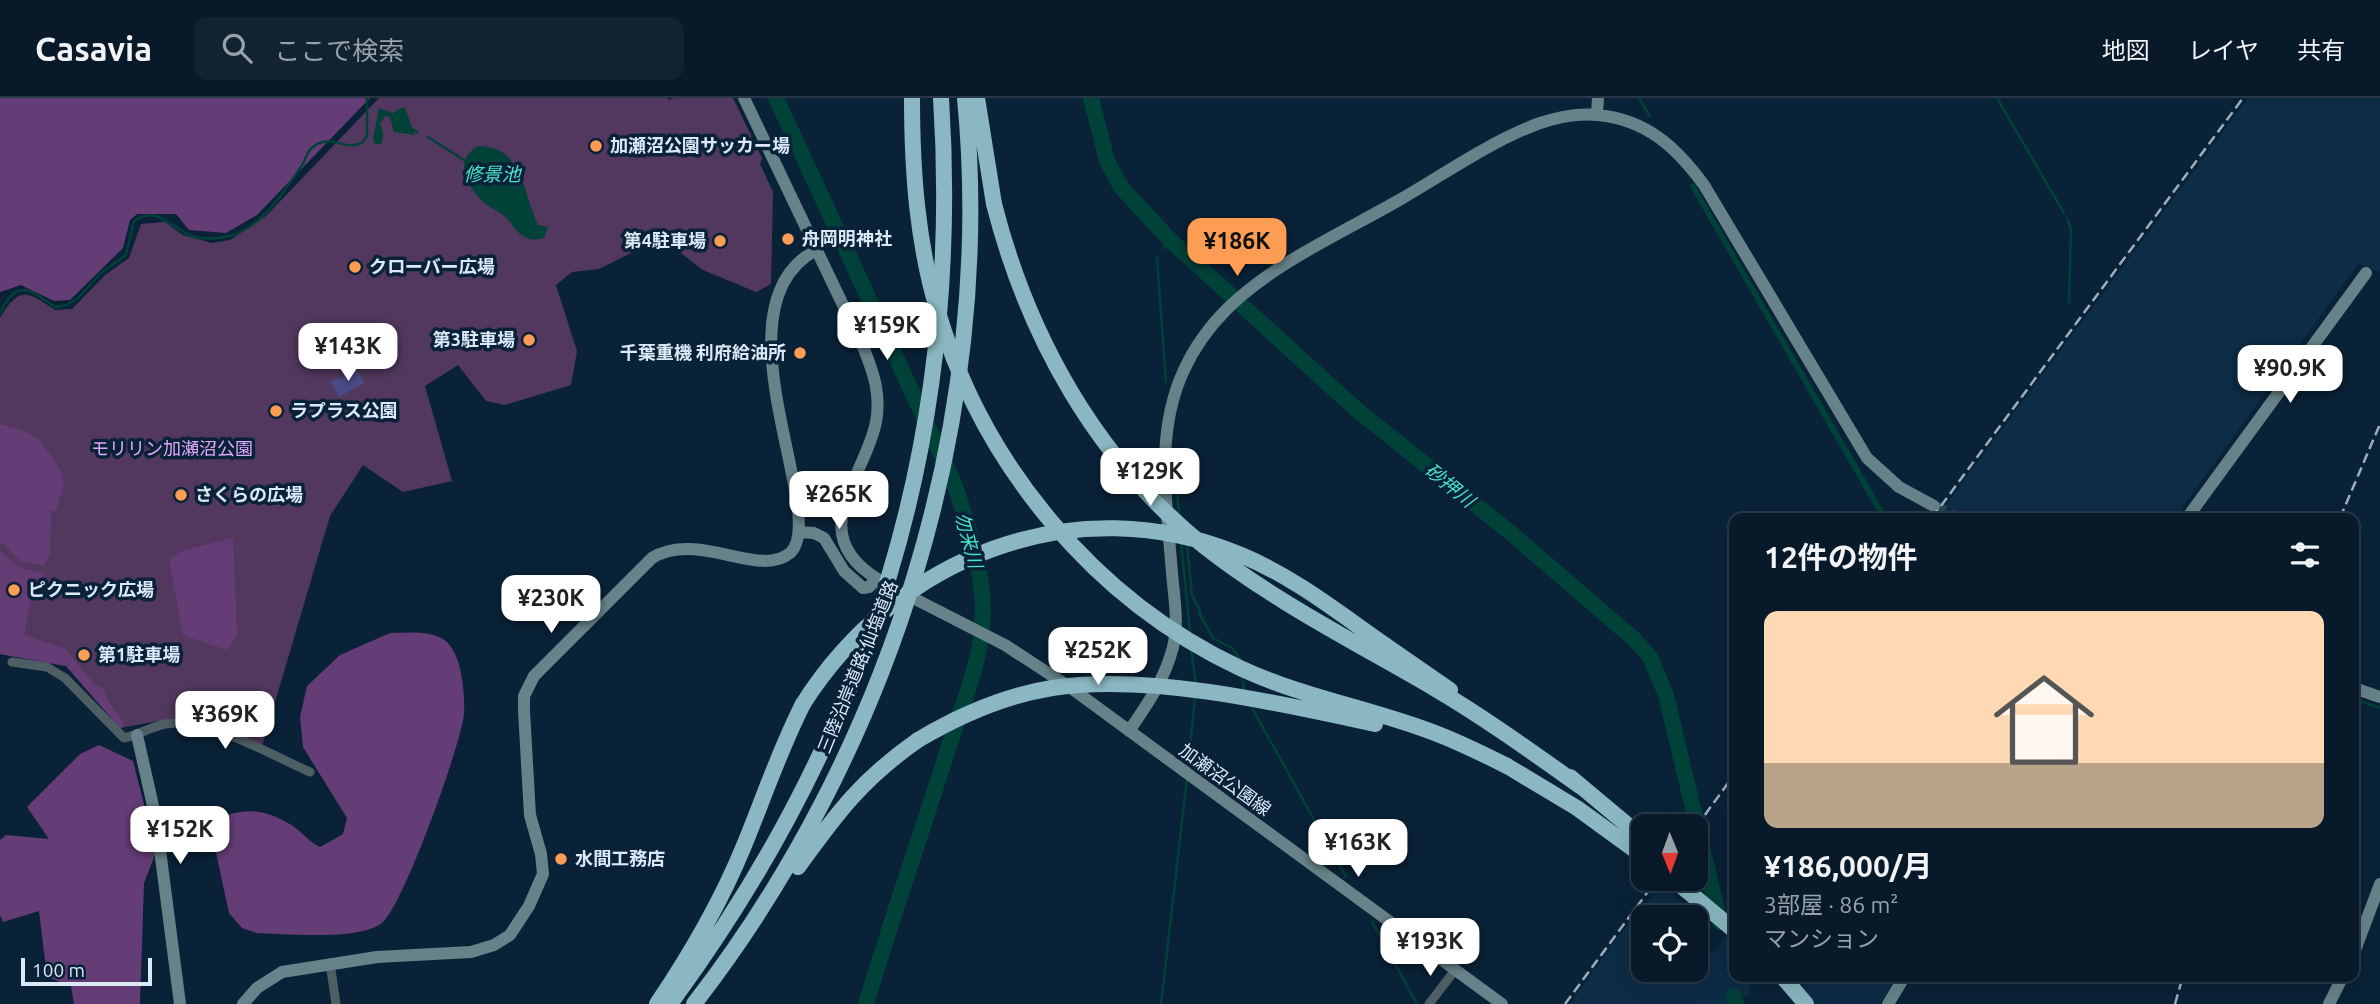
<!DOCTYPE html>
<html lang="ja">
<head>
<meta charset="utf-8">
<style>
	:root { --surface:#081a29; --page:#112331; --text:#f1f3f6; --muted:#98a1a8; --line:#293846; --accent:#fd9d54 }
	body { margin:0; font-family:Ubuntu,"Noto Sans JP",sans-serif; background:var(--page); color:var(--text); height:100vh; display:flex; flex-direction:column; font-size:26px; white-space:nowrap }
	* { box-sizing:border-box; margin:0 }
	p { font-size:23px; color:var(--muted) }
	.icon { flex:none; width:38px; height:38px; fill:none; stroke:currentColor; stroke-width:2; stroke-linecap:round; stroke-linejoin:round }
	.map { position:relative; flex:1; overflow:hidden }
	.details { position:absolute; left:1729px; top:415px; width:630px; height:469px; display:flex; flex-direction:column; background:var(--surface); border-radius:14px; box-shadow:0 7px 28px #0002,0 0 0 2px var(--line) }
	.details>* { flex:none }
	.needle { width:46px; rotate:179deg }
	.buttons { position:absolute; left:1631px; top:716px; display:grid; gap:14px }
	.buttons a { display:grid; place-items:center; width:77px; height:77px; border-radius:14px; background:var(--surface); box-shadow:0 7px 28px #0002,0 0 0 2px var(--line); font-size:35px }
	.scale { position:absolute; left:21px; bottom:18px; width:131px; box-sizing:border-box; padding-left:7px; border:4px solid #dbe9f7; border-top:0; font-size:19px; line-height:24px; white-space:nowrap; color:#dbe9f7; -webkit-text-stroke:5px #0a2237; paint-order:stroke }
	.price { position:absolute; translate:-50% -60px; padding:0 16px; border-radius:14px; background:#fff; color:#222; font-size:23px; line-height:46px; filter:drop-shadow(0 2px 4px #0008) }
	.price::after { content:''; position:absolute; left:50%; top:42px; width:21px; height:16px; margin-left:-10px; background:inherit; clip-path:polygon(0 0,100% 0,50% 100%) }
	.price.active { background:var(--accent); color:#111 }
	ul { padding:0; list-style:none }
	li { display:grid; align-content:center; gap:14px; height:371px; padding:0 35px }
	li+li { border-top:2px solid var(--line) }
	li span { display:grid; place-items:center; height:217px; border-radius:14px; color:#555 }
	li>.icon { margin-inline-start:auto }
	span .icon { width:126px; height:126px; fill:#fffc; stroke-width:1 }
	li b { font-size:30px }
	h2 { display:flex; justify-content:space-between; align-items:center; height:84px; padding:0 35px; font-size:30px }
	header { display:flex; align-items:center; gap:42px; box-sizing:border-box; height:98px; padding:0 35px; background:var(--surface); border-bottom:2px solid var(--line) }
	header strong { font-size:33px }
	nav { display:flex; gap:38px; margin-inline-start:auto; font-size:24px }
	.search { width:490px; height:63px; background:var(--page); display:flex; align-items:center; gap:18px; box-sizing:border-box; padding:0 24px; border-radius:14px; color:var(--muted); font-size:26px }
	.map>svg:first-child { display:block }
	.built { fill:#0d2c45 }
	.green { fill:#52385e }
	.forest { fill:#643d76 }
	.water { fill:#004138 }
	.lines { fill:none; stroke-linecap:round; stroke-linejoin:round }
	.stream { stroke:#004138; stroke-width:2.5 }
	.river { stroke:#004138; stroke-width:16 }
	.building { fill:#4b4b8a }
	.secondary-tunnel { stroke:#294054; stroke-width:12; stroke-dasharray:12 6; stroke-linecap:butt }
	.street { stroke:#4e5f63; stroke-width:9 }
	.secondary { stroke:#678389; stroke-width:12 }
	.highway { stroke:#8ab7c1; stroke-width:16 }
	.rail { stroke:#9cadbd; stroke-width:2.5; stroke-dasharray:10 5; stroke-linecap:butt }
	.highway-bridge { stroke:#8ab7c1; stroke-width:16 }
	.poi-dot { fill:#fd9d54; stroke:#0a2237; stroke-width:2.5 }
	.labels { text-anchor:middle; stroke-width:7; stroke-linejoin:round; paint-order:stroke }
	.poi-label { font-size:18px; font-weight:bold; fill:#dbe9f7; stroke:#0a2237; text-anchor:start }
	.park-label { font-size:18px; fill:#e0a6fb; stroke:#0a2237 }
	.street-label { font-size:18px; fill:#dbe9f7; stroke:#0a2237 }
	.water-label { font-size:19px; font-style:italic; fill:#49e2ca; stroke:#0a2237 }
</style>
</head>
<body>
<header>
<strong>Casavia</strong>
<div class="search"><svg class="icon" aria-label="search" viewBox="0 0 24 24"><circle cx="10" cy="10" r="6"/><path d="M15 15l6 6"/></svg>ここで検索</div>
<nav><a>地図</a><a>レイヤ</a><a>共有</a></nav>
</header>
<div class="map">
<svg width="2380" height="906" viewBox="0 0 2380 906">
	<rect width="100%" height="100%" fill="#0a2237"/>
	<!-- built -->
	<path class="built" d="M 2248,0 L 2380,0 L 2380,174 L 2358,166 L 2175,420 L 1936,420 Z
		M 1662,786 L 1685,807 L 1686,819 L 1643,819 L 1643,872 L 1696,872 L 1696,854 L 1717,852 L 1734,822 L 1734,878 L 1751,879 L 1749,881 L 1751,897 L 1732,901 L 1732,906 L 1570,906 L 1614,844 Z
		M 1790,879 L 1899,879 L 1880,906 L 1814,906 Z"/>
	<!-- green -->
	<path class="green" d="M 379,0 L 667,0 L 669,2 L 674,0 L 733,0 L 762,60 L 760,66 L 773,94 L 771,186 L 756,194 L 703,172 L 661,140 L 599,171 L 572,174 L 556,187 L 577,253 L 571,287 L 505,307 L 486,303 L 458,267 L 425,288 L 452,383 L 403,394 L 363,367 L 330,418 L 262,648 L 198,622 L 163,622 L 120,630 L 66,568 L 0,556 L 0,220 C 19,188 27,193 55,212 L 72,211 L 105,177 L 129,160 L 141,126 L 165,124 L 183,137 L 212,145 L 230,142 L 266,118 Z"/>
	<!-- forest -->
	<path class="forest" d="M 0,0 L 370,0 L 257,117 L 226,135 L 189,132 L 176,116 L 137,116 L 130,122 L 123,150 L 70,202 L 54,203 L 21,187 L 0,194 Z
		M 0,326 L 22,332 L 40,342 L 60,371 L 64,386 L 56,413 L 51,413 L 50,456 L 43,468 L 20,463 L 4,446 L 0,446 Z
		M 233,440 L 237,537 L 227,552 L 183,537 L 169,461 L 184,452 Z
		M 0,453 L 20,470 L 44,475 L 39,485 L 29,487 L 31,501 L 24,537 L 65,551 L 95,587 L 104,591 C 108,612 123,615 124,629 L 120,630 L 66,568 L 0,556 Z
		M 390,535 C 408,535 427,532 443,541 C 462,553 465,595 464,616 C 461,647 404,805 383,824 C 363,843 285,836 257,835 L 242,830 L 229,815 L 212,736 L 217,720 C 247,710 265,710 293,728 C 303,735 309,744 320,749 L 343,736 L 347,720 L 303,649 L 300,619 L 307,588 L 340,557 Z
		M 99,647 L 133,663 L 156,754 L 144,785 L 140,906 L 74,906 L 71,888 L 47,879 L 39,813 L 3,824 L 0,817 L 0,742 L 6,737 L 49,741 L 27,709 L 80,656 Z"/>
	<!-- water -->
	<path class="water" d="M 379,10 L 393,15 L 400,10 L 405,10 L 415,37 L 394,34 L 390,19 L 385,18 L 380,26 L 383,34 L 382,45 L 375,47 L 373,41 Z
		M 478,48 C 523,48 522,93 538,127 L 548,129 L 544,140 C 538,141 533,143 527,140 C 517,136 515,129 508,122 C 503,115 492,111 486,106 C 467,90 452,63 478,48 Z
		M 1694,85 L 1888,420 L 1881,420 L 1689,87 Z"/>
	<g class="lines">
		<!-- stream -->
		<path class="stream" d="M 1639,0 L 1650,18
			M 1997,0 L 2064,115
			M 409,29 L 417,34
			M 428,39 L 467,64
			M 2067,120 L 2071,132 L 2069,204
			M 1163,150 L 1170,142
			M 1157,160 L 1166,284
			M 0,215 C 17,180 29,191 55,209 L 67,207 L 78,200 L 101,175 L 126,157 L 134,123 C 157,106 172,131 192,138 C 201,141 214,141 224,139 C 258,135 285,93 302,67 C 306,61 307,53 313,49 C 330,34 347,55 363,44 L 367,37 L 367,0
			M 1176,385 L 1179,416
			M 1181,443 L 1190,534
			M 1187,446 L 1192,497 L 1201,515 L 1199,515 L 1213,540 L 1232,550 L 1240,561
			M 1191,551 L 1196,586
			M 1242,578 L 1244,592
			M 2354,601 L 2380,610
			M 1251,608 L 1346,779
			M 1188,670 L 1195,600
			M 1372,824 L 1417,906
			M 1161,906 L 1187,680"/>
		<!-- river -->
		<path class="river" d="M 776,0 L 954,385 C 969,431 987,480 982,530 C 979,569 961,610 949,648 C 922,734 892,819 866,906
			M 1091,0 L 1107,63 L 1121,89 L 1170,142 L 1357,312 L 1511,435 L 1635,542 L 1650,559 L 1666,597 L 1720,824
			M 1734,898 L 1736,906"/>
	</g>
	<!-- building -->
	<path class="building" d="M 357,271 L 364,285 L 339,299 L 331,284 Z"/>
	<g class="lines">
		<!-- secondary-tunnel -->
		<path class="secondary-tunnel" d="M 1934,408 L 1957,420"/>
		<!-- street -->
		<path class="street" d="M 12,564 L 47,569 L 65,580 L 124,640 C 138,637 151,629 165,626 C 208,619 271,657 310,674
			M 330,865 L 336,906
			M 1429,906 L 1455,872"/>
		<!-- secondary -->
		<path class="secondary" d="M 744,0 L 864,251 C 874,276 881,297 876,324 C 865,380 802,436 879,482
			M 1597,17 L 1598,0
			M 2187,420 L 2366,175
			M 799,434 L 814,435 L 824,440 L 844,473 L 863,490 L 869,489 L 876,481
			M 917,502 L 1005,547 L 1071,590 L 1502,906
			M 2354,590 L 2380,599
			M 1129,633 C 1147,607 1165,581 1173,549 C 1179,526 1174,499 1172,475 C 1167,408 1154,336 1184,272 C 1194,250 1210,228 1227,211 C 1273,165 1344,134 1401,101 C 1446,75 1491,43 1540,25 C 1558,19 1579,15 1598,17 C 1647,22 1676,49 1704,87 L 1867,360 L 1899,389 L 1934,408
			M 137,637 L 156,721 L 180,906
			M 2354,855 L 2380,786
			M 243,906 L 257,890 L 282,874 L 377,859 L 471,854 L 494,847 L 510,837 L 529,808 L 543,776 L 541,756 L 530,717 L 524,613 L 524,598 L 534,578 L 652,460 C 698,432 759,481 790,455 C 831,419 710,209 816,152
			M 1888,906 L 1905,878
			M 2329,906 L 2343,878"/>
		<!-- highway -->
		<path class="highway" d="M 977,0 L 994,106
			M 1385,547 L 1450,592
			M 1507,668 L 1577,710 L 1643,758
			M 1570,679 L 1643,740
			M 798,769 C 837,715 862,681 918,642
			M 1672,780 L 1734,832
			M 1782,878 L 1806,906
			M 657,906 C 690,857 720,806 743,750 C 763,702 779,653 803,606
			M 670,906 C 871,633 963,339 941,0
			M 694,906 C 890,653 996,320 965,0"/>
		<!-- rail -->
		<path class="rail" d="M 1932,420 L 2243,0
			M 2340,420 L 2380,326
			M 1696,729 L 1734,677
			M 1565,906 L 1658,780
			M 2175,906 L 2183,878"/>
		<!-- highway-bridge -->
		<path class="highway-bridge" d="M 912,0 C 912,72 917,145 938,214 C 983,367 1095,502 1240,570 C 1304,600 1375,611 1440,637 C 1463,646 1485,657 1507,668
			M 994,106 C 1028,239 1096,361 1204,448 C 1275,504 1357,545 1434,590 C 1485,620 1532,654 1580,688
			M 803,606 C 897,458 1075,388 1241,457 C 1294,479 1339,515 1385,547
			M 918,642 C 960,617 1003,598 1052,590 C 1149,575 1279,605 1375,626"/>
	</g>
	<!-- markers -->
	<g class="poi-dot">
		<circle cx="596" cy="48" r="7"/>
		<circle cx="788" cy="141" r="7"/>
		<circle cx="720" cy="143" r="7"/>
		<circle cx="355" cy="169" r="7"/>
		<circle cx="529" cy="242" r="7"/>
		<circle cx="800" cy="255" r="7"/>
		<circle cx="276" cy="313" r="7"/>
		<circle cx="181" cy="397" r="7"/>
		<circle cx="14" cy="492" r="7"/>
		<circle cx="84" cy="557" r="7"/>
		<circle cx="561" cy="761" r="7"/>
	</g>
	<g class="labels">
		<!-- poi labels -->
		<g class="poi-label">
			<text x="610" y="54">加瀬沼公園サッカー場</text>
			<text x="802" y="147">舟岡明神社</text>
			<text x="706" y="149" text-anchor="end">第4駐車場</text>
			<text x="369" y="175">クローバー広場</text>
			<text x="515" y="248" text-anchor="end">第3駐車場</text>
			<text x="786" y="261" text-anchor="end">千葉重機 利府給油所</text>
			<text x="290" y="319">ラプラス公園</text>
			<text x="195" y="403">さくらの広場</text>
			<text x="28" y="498">ピクニック広場</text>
			<text x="98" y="563">第1駐車場</text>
			<text x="575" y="767">水間工務店</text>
		</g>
		<!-- park labels -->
		<g class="park-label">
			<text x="172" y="357">モリリン加瀬沼公園</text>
		</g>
		<!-- street labels -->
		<g class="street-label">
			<text transform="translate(858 569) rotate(-68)" y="6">三陸沿岸道路;仙塩道路</text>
			<text transform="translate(1225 682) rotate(36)" y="6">加瀬沼公園線</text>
		</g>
		<!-- water labels -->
		<g class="water-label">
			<text x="492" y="83">修景池</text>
			<text transform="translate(1450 387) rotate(39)" y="7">砂押川</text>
			<text transform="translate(969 442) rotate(75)" y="7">勿来川</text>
		</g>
	</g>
</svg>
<div class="buttons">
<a><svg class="needle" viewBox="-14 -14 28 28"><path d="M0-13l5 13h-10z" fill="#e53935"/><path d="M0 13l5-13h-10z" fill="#98a1a8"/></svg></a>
<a><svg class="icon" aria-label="locate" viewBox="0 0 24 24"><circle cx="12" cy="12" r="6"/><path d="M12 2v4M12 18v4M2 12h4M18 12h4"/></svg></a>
</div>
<div class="scale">100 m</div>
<b class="price active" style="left:1237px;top:180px">¥186K</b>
<b class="price" style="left:887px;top:264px">¥159K</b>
<b class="price" style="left:348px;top:285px">¥143K</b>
<b class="price" style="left:2290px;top:307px">¥90.9K</b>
<b class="price" style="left:1150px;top:410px">¥129K</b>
<b class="price" style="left:839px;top:433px">¥265K</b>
<b class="price" style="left:551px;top:537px">¥230K</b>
<b class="price" style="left:1098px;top:589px">¥252K</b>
<b class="price" style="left:225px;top:653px">¥369K</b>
<b class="price" style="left:180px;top:768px">¥152K</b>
<b class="price" style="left:1358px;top:781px">¥163K</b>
<b class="price" style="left:1430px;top:880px">¥193K</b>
<section class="details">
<h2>12件の物件<svg class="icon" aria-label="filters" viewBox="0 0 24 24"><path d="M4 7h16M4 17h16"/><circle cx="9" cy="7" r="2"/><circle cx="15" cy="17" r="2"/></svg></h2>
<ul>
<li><span style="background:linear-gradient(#ffd9b3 70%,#b9a48a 0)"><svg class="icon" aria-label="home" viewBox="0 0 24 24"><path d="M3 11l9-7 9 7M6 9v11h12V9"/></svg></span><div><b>¥186,000/月</b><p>3部屋 · 86 m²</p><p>マンション</p></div></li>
</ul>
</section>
</div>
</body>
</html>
